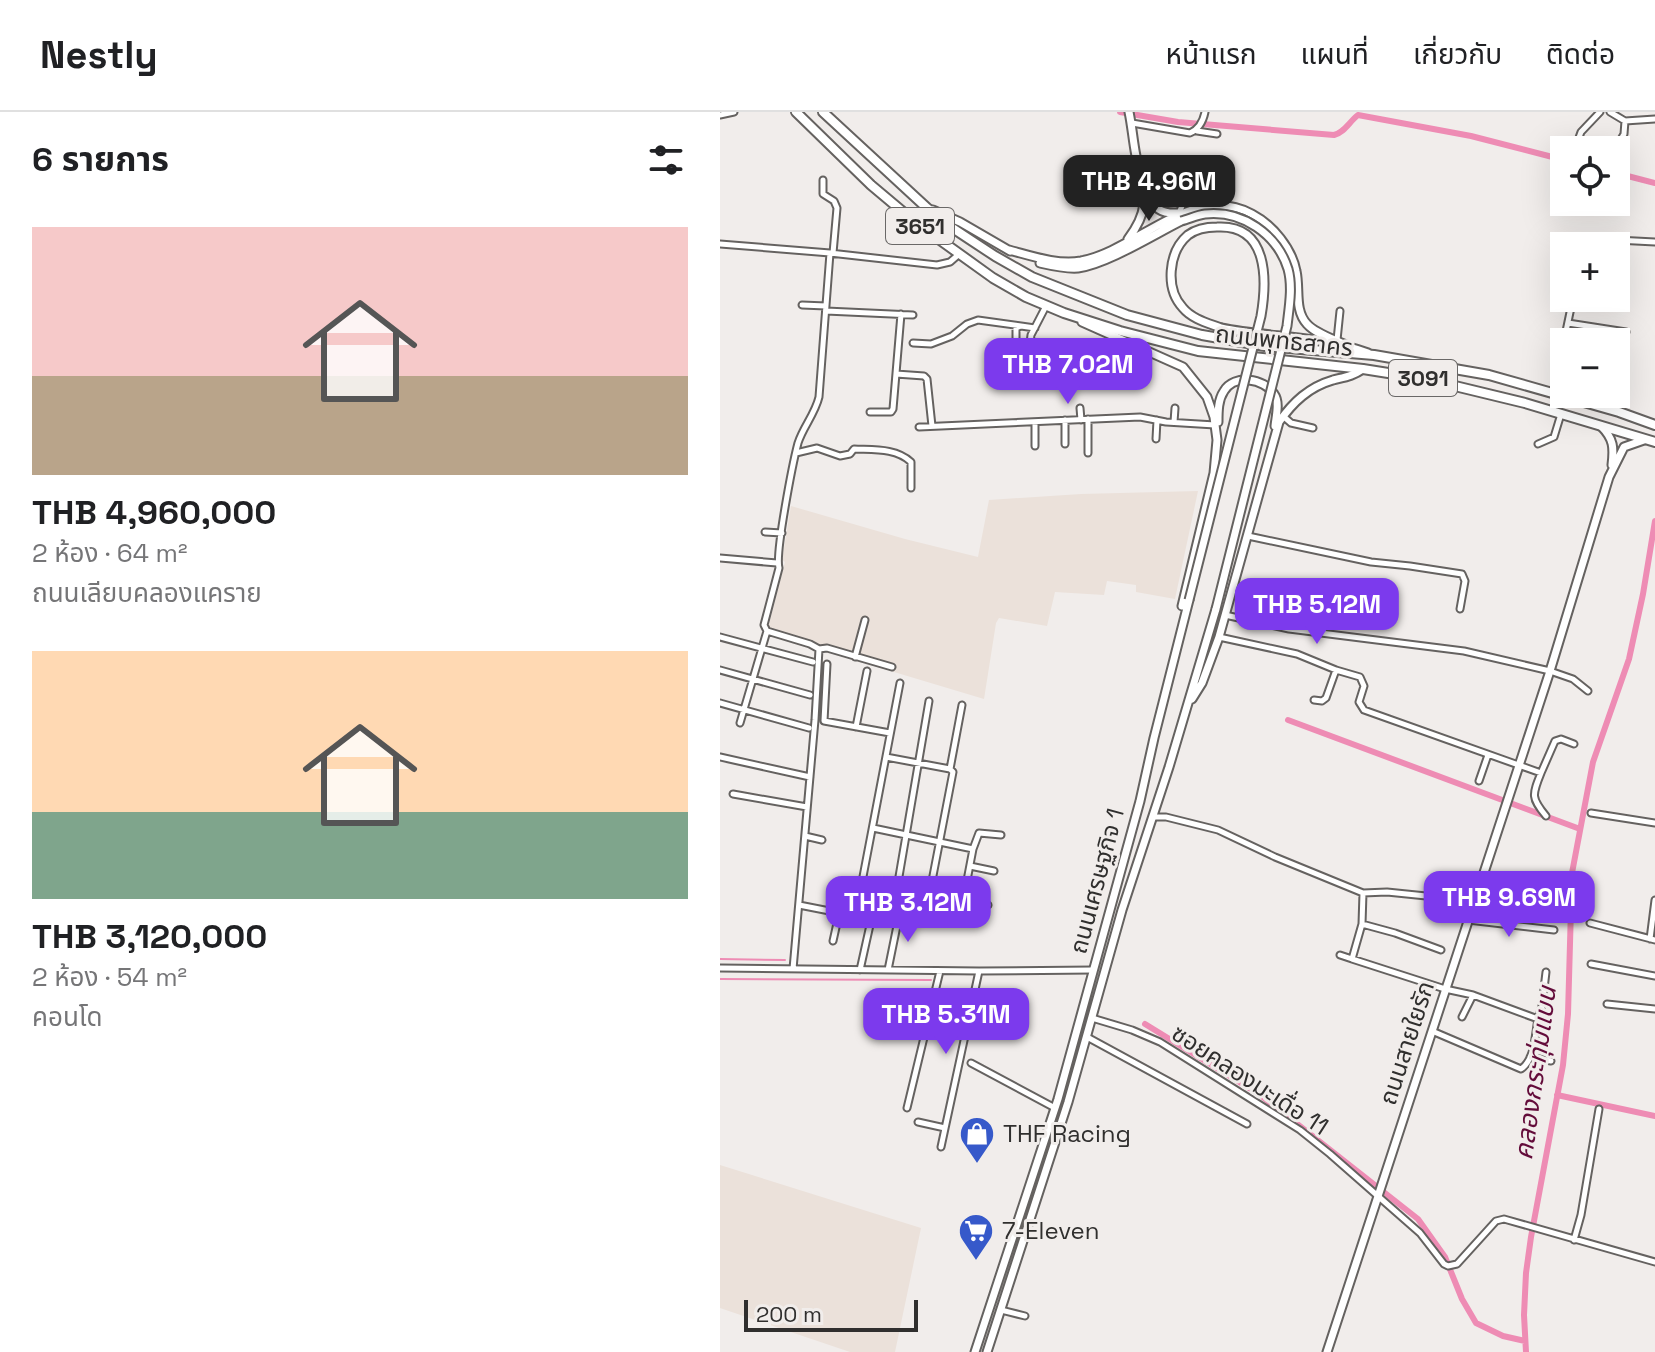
<!DOCTYPE html>
<html lang="th">
<head>
<meta charset="utf-8">
<style>
	:root { --surface:#fff; --page:#f2f2f2; --text:#202124; --muted:#757577; --line:#e0e0e0; --accent:#7c3aed }
	body { margin:0; font-family:"Space Grotesk","Noto Sans Thai",sans-serif; background:var(--page); color:var(--text); height:100vh; display:flex; flex-direction:column; font-size:30px; white-space:nowrap }
	* { box-sizing:border-box; margin:0 }
	p { font-size:26px; color:var(--muted) }
	.icon { flex:none; width:44px; height:44px; fill:none; stroke:currentColor; stroke-width:2; stroke-linecap:round; stroke-linejoin:round }
	.map { position:relative; flex:1; overflow:hidden }
	.drawer { display:flex; flex-direction:column; background:var(--surface); width:720px }
	.drawer>* { flex:none }
	.tools { position:absolute; left:830px; top:24px; display:grid; gap:16px }
	.tools a { display:grid; place-items:center; width:80px; height:80px; border-radius:0px; background:var(--surface); box-shadow:0 8px 32px #0002; font-size:40px }
	.scale { position:absolute; left:24px; bottom:20px; width:174px; box-sizing:border-box; padding-left:8px; border:4px solid #302f2e; border-top:0; font-size:22px; line-height:28px; white-space:nowrap; color:#302f2e; -webkit-text-stroke:6px #f1edeb; paint-order:stroke }
	.price { position:absolute; translate:-50% -68px; padding:0 18px; border-radius:16px; background:var(--accent); color:#fff; font-size:26px; line-height:52px; filter:drop-shadow(0 2px 4px #0008) }
	.price::after { content:''; position:absolute; left:50%; top:48px; width:24px; height:18px; margin-left:-12px; background:inherit; clip-path:polygon(0 0,100% 0,50% 100%) }
	.price.on { background:#222; color:#fff }
	ul { padding:0; list-style:none }
	li { display:grid; align-content:center; gap:16px; height:424px; padding:0 32px }
	li span { display:grid; place-items:center; height:248px; border-radius:0px; color:#555 }
	li>.icon { margin-inline-start:auto }
	span .icon { width:144px; height:144px; fill:#fffc; stroke-width:1 }
	li b { font-size:34px }
	h2 { display:flex; justify-content:space-between; align-items:center; height:96px; padding:0 32px; font-size:34px }
	header { display:flex; align-items:center; gap:48px; box-sizing:border-box; height:112px; padding:0 40px; background:var(--surface); border-bottom:2px solid var(--line) }
	header strong { font-size:38px }
	nav { display:flex; gap:44px; margin-inline-start:auto; font-size:28px }
	main { display:flex; flex:1; min-height:0 }
	.map>svg:first-child { display:block }
	.built { fill:#ebe1da }
	.lines { fill:none; stroke-linecap:round; stroke-linejoin:round }
	.stream { stroke:#ee8cb4; stroke-width:2 }
	.canal { stroke:#ee8cb4; stroke-width:6 }
	.street-casing { stroke:#656260; stroke-width:9 }
	.secondary-casing { stroke:#656260; stroke-width:11 }
	.primary-casing { stroke:#656260; stroke-width:12 }
	.street { stroke:#fff; stroke-width:5 }
	.secondary { stroke:#fff; stroke-width:7 }
	.primary { stroke:#fff; stroke-width:8 }
	.secondary-bridge-casing { stroke:#656260; stroke-width:11; stroke-linecap:butt }
	.secondary-bridge { stroke:#fff; stroke-width:7 }
	.labels { text-anchor:middle; stroke-width:6; stroke-linejoin:round; paint-order:stroke }
	.shield { fill:#f1edeb; stroke:#6a6867; stroke-width:2 }
	.shield-label { font-size:22px; font-weight:bold; fill:#302f2e }
	.street-label { font-size:24px; fill:#302f2e; stroke:#f1edeb }
	.poi-label { font-size:24px; fill:#302f2e; stroke:#f1edeb; text-anchor:start }
	.water-label { font-size:26px; font-style:italic; fill:#630c3a; stroke:#f1edeb }
</style>
</head>
<body>
<header>
<strong>Nestly</strong>
<nav><a>หน้าแรก</a><a>แผนที่</a><a>เกี่ยวกับ</a><a>ติดต่อ</a></nav>
</header>
<main>
<section class="drawer">
<h2>6 รายการ<svg class="icon" aria-label="filters" viewBox="0 0 24 24"><path d="M4 7h16M4 17h16"/><circle cx="9" cy="7" r="2"/><circle cx="15" cy="17" r="2"/></svg></h2>
<ul>
<li><span style="background:linear-gradient(#f6c9c9 60%,#b9a48a 0)"><svg class="icon" aria-label="home" viewBox="0 0 24 24"><path d="M3 11l9-7 9 7M6 9v11h12V9"/></svg></span><div><b>THB 4,960,000</b><p>2 ห้อง · 64 m²</p><p>ถนนเลียบคลองแคราย</p></div></li>
<li><span style="background:linear-gradient(#ffd9b3 65%,#7fa58c 0)"><svg class="icon" aria-label="home" viewBox="0 0 24 24"><path d="M3 11l9-7 9 7M6 9v11h12V9"/></svg></span><div><b>THB 3,120,000</b><p>2 ห้อง · 54 m²</p><p>คอนโด</p></div></li>
</ul>
</section>
<div class="map">
<svg width="935" height="1240" viewBox="0 0 935 1240">
	<rect width="100%" height="100%" fill="#f1edeb"/>
	<!-- built -->
	<path class="built" d="M 478,379 L 455,487 L 416,480 L 416,473 L 387,469 L 384,483 L 335,480 L 327,514 L 279,506 L 276,511 L 264,587 L 104,539 L 48,516 L 65,450 L 62,448 L 71,394 L 185,427 L 258,445 L 269,388 L 361,382 Z
		M 0,1053 L 201,1116 L 175,1240 L 130,1240 L 0,1196 Z"/>
	<g class="lines">
		<!-- stream -->
		<path class="stream" d="M 0,847 L 65,848
			M 0,867 L 211,868"/>
		<!-- canal -->
		<path class="canal" d="M 400,0 L 458,10 L 614,23 C 625,20 629,10 638,3 L 751,24 L 844,48
			M 896,61 L 935,71
			M 568,608 L 860,717
			M 425,912 L 539,982 L 698,1107 L 725,1145 L 742,1187 L 756,1211 L 783,1224 L 805,1229
			M 837,983 L 935,1004
			M 806,1240 L 804,1203 L 806,1161 L 811,1125 L 843,953 L 848,902 L 852,761 L 873,650 L 909,547 L 923,482 L 935,409"/>
		<defs>
			<path id="street" d="M 890,0 L 905,9 L 904,22 L 900,29
				M 0,3 L 14,0
				M 905,9 L 935,7
				M 412,11 L 470,21 C 479,17 483,10 485,0
				M 477,19 L 497,22
				M 843,34 L 852,34 L 857,31 L 861,20 L 880,0
				M 469,56 L 471,73
				M 103,68 L 103,82 L 114,89 L 117,96 L 113,141
				M 459,101 L 471,73 L 474,71
				M 0,132 L 110,141 L 217,153 L 230,150 L 238,143
				M 866,134 L 870,129 L 877,127 L 935,130
				M 82,193 L 106,194
				M 106,199 L 193,203
				M 848,211 L 906,220
				M 617,228 L 620,199
				M 193,231 L 211,232 L 232,224 L 247,212 L 258,208 L 301,214
				M 309,239 L 311,223 L 326,194
				M 296,246 L 296,216 L 301,214 L 315,216
				M 176,262 L 204,264 L 207,267 L 212,314
				M 833,281 L 853,186
				M 360,296 L 361,308
				M 150,300 L 171,300 L 173,297 L 181,202
				M 563,304 L 571,311 L 593,316
				M 368,307 L 368,341
				M 345,308 L 345,332
				M 315,310 L 315,334
				M 454,310 L 455,296
				M 199,315 L 420,305 L 446,310 L 495,313
				M 436,327 L 437,308
				M 818,332 L 834,325 L 841,302
				M 76,341 L 97,336 L 120,344 L 130,342 L 134,337 C 154,338 176,336 191,350 L 191,376
				M 45,420 L 62,421
				M 528,424 L 651,450 L 690,454 L 742,462 L 745,469 L 740,497
				M 0,446 L 57,451
				M 505,503 L 569,517 L 744,539 L 830,559 L 853,567 L 868,579
				M 0,525 L 93,550
				M 499,525 L 577,542 L 616,558 L 640,565 L 644,574 L 639,590 L 644,598 L 821,661 L 835,629 L 841,627 L 854,632
				M 99,537 L 107,536 L 172,555
				M 135,545 L 145,508
				M 107,552 L 104,609 L 170,621
				M 0,558 L 90,583
				M 594,588 L 602,589 L 606,586 L 616,558
				M 0,591 L 89,616
				M 20,611 L 47,519
				M 136,615 L 147,559
				M 0,645 L 90,665
				M 166,645 L 230,657 L 233,660 L 206,800
				M 230,657 L 242,593
				M 821,661 C 812,683 811,686 826,704
				M 759,669 L 768,643
				M 13,682 L 87,695
				M 871,701 L 935,711
				M 433,705 L 446,705 L 498,718 L 555,745 L 643,781 L 667,780 L 755,789
				M 153,716 L 253,737 L 240,805
				M 85,724 L 102,728
				M 253,737 L 259,721 L 281,723
				M 250,754 L 274,759
				M 175,788 L 209,589
				M 244,788 L 268,793
				M 79,793 L 130,803 L 134,801 L 137,796 L 180,571
				M 748,808 L 834,818
				M 870,811 L 935,828
				M 642,812 L 675,821 L 721,838
				M 930,827 L 935,788
				M 113,829 L 119,802
				M 620,843 L 632,847 L 642,812 L 643,781
				M 632,847 L 725,877 L 753,883 L 818,907 L 822,894 L 826,860
				M 871,852 L 935,864
				M 0,856 L 259,859 L 373,858
				M 73,857 L 95,608 L 99,537 L 90,532 L 47,519 L 44,513 L 59,456 C 55,441 73,350 78,331 C 83,315 95,302 99,285 L 110,141
				M 140,858 L 154,795
				M 168,858 L 180,799
				M 887,892 L 935,897
				M 742,905 L 753,883
				M 372,906 L 412,918 L 440,930 L 580,1018 L 610,1042 L 700,1121 L 724,1152 L 728,1154 L 737,1152 L 776,1109 L 784,1107 L 935,1150
				M 712,919 L 801,957 C 815,948 815,922 818,907
				M 367,925 L 527,1012
				M 810,945 L 831,949
				M 251,951 L 335,996
				M 187,996 L 220,859
				M 198,1010 L 225,1016
				M 221,1035 L 259,859
				M 854,1128 L 861,1103 L 879,997
				M 281,1198 L 305,1204"/>
			<path id="secondary" d="M 427,82 C 434,96 441,102 457,101
				M 213,98 L 240,110 L 290,139
				M 408,127 C 433,94 423,80 416,44 C 413,29 412,14 409,0
				M 289,138 C 312,144 337,153 361,149 C 418,138 471,70 532,102 C 553,113 572,137 576,159 C 580,177 574,198 587,212 C 597,223 617,228 630,235
				M 320,151 C 333,154 345,157 358,156 C 387,152 433,123 461,109
				M 362,210 L 463,255 L 487,285 L 494,305 L 497,328 L 494,361 L 462,494
				M 501,216 C 549,226 601,223 648,241
				M 498,310 C 498,299 498,288 504,279 C 514,262 544,266 554,282 C 560,290 556,304 555,314
				M 881,314 C 894,327 894,336 892,353
				M 472,587 L 482,571 L 499,525 L 559,310 C 573,290 589,275 613,268 C 625,265 633,264 643,257
				M 255,1240 L 338,987 L 420,689 L 434,626 L 469,488
				M 267,1240 L 348,990 L 402,798 L 449,655 L 496,497
				M 607,1240 L 830,559 L 889,365 L 904,335 L 924,328"/>
			<path id="primary" d="M 76,0 L 151,73 L 195,110 L 273,166 L 306,185 L 344,201 L 400,219 L 478,239 L 643,257 L 706,267 L 805,291 L 935,330
				M 103,0 L 207,96 L 231,115 L 275,144 L 312,165 L 407,203 L 482,223 L 545,234 L 654,243 L 769,263 L 899,300 L 935,313"/>
		</defs>
		<!-- street casing -->
		<use href="#street" class="street-casing"/>
		<!-- secondary casing -->
		<use href="#secondary" class="secondary-casing"/>
		<!-- primary casing -->
		<use href="#primary" class="primary-casing"/>
		<!-- street -->
		<use href="#street" class="street"/>
		<!-- secondary -->
		<use href="#secondary" class="secondary"/>
		<!-- primary -->
		<use href="#primary" class="primary"/>
		<defs>
			<path id="secondary-bridge" d="M 461,109 C 469,107 477,103 485,102 C 522,98 557,122 568,157 C 573,175 569,196 567,214 L 496,497
				M 469,488 L 541,204 C 547,169 549,112 497,115 C 488,115 476,117 468,123 C 448,140 445,177 463,196 C 472,207 488,211 501,216"/>
		</defs>
		<!-- secondary-bridge casing -->
		<use href="#secondary-bridge" class="secondary-bridge-casing"/>
		<!-- secondary-bridge -->
		<use href="#secondary-bridge" class="secondary-bridge"/>
	</g>
	<!-- icons -->
	<defs>
		<symbol id="shop-pin" viewBox="-11 -11 22 30"><path d="M0 17L-7.5 6A9.5 9.5 0 1 1 7.5 6Z" fill="#3659ca" stroke="#f1edeb"/><path d="M-5-2.5h2.3a2.7 3.5 0 0 1 5.4 0H5L5.5 6h-11ZM-1.5-2.5h3a1.5 2.3 0 0 0-3 0Z" fill="#fff"/></symbol>
		<symbol id="supermarket-pin" viewBox="-11 -11 22 30"><path d="M0 17L-7.5 6A9.5 9.5 0 1 1 7.5 6Z" fill="#3659ca" stroke="#f1edeb"/><path d="M-6-5.5h2.5l.6 2H6L4.5 2H-2.5L-4.4-4H-6ZM-1.5 3.2a1.3 1.3 0 1 0 .1 0ZM3 3.2a1.3 1.3 0 1 0 .1 0Z" fill="#fff"/></symbol>
	</defs>
	<g fill-rule="evenodd">
		<use href="#shop-pin" x="237" y="1002" width="40" height="54"/>
		<use href="#supermarket-pin" x="236" y="1099" width="40" height="54"/>
	</g>
	<g class="labels">
		<!-- shield labels -->
		<g class="shield">
			<rect x="166" y="96" width="68" height="36" rx="6"/>
			<rect x="669" y="248" width="68" height="36" rx="6"/>
		</g>
		<g class="shield-label">
			<text x="200" y="122">3651</text>
			<text x="703" y="274">3091</text>
		</g>
		<!-- street labels -->
		<g class="street-label">
			<text transform="translate(564 229) rotate(6)" y="8">ถนนพุทธสาคร</text>
			<text transform="translate(377 769) rotate(-75)" y="8">ถนนเศรษฐกิจ 1</text>
			<text transform="translate(687 931) rotate(-72)" y="8">ถนนสายใยรัก</text>
			<text transform="translate(530 968) rotate(33)" y="8">ซอยคลองมะเดื่อ 11</text>
		</g>
		<!-- poi labels -->
		<g class="poi-label">
			<text x="283" y="1030">THF Racing</text>
			<text x="282" y="1127">7-Eleven</text>
		</g>
		<!-- water labels -->
		<g class="water-label">
			<text transform="translate(815 961) rotate(-82)" y="9">คลองกระทุ่มแบน</text>
		</g>
	</g>
</svg>
<div class="tools">
<a><svg class="icon" aria-label="locate" viewBox="0 0 24 24"><circle cx="12" cy="12" r="6"/><path d="M12 2v4M12 18v4M2 12h4M18 12h4"/></svg></a>
<a>+</a>
<a>−</a>
</div>
<div class="scale">200 m</div>
<b class="price on" style="left:429px;top:111px">THB 4.96M</b>
<b class="price" style="left:348px;top:294px">THB 7.02M</b>
<b class="price" style="left:597px;top:534px">THB 5.12M</b>
<b class="price" style="left:789px;top:827px">THB 9.69M</b>
<b class="price" style="left:188px;top:832px">THB 3.12M</b>
<b class="price" style="left:226px;top:944px">THB 5.31M</b>
</div>
</main>
</body>
</html>
